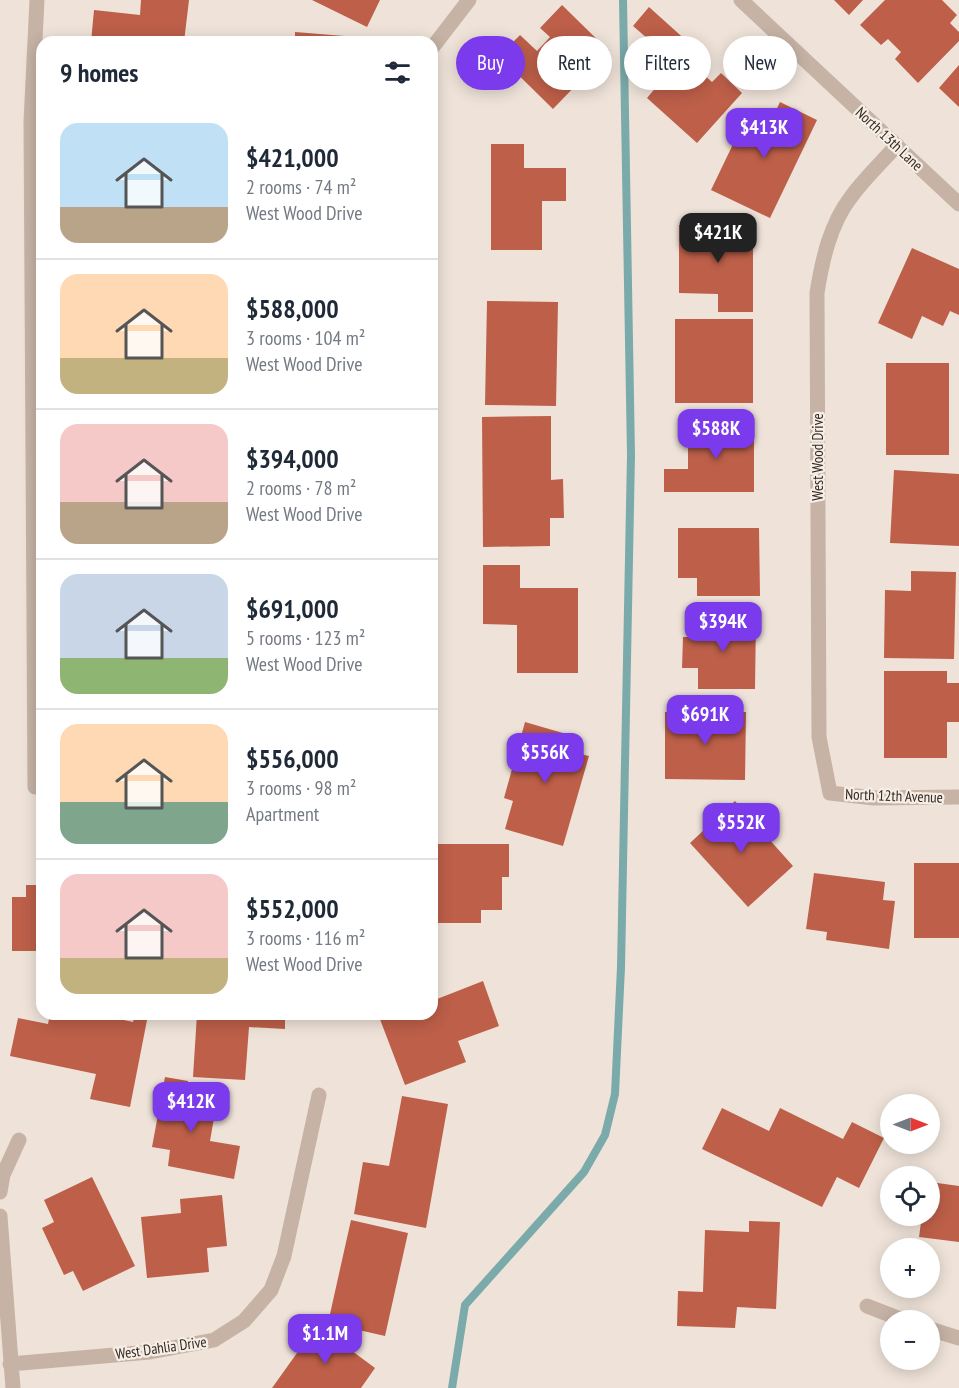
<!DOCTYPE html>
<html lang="en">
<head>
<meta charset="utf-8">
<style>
	:root { --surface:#fff; --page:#f2f2f3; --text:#1f2937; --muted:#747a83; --line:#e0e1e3; --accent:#7c3aed }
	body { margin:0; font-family:"PT Sans Narrow",sans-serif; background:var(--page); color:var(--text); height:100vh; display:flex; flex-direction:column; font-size:22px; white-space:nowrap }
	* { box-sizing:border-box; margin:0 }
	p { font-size:20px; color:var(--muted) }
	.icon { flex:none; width:33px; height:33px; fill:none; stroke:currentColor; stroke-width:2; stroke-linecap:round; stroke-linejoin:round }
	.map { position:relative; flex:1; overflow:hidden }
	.side { position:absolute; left:36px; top:36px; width:402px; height:984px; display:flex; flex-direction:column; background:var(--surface); border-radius:18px; box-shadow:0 3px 15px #0003 }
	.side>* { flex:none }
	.hud { position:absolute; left:456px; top:36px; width:412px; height:54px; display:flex; gap:12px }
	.needle { width:39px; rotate:90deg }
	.controls { position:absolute; left:880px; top:1094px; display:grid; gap:12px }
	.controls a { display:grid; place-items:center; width:60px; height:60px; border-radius:50%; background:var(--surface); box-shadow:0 3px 15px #0003; font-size:30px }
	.price { position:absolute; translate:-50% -51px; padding:0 14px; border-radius:12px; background:var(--accent); color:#fff; font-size:20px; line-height:39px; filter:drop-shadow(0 2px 3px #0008) }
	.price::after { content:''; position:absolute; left:50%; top:36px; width:18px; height:14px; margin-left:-9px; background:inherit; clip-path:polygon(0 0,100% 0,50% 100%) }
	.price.on { background:#222; color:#fff }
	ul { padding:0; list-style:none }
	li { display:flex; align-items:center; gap:18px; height:150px; padding:0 24px }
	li+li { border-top:2px solid var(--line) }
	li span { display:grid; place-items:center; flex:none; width:168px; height:120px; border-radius:18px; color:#555 }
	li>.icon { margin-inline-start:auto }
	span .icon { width:72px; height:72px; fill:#fffc; stroke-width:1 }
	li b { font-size:26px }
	h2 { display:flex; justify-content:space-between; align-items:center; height:72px; padding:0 24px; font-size:26px }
	.pill { padding:0 21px; border-radius:27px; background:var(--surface); box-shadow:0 3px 15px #0003; font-size:21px; line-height:54px }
	.pill.on { background:var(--accent); color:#fff }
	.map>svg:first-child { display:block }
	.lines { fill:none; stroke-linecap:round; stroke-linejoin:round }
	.stream { stroke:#7aaaaa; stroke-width:8 }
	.building { fill:#bd5f49 }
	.minor { stroke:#c6b3a6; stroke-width:15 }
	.labels { text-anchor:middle; stroke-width:4.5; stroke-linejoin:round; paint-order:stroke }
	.street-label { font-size:15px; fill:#332a26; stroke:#f7eee5 }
</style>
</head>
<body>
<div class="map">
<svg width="959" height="1388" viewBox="0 0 959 1388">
	<rect width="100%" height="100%" fill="#efe3d9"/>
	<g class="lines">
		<!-- stream -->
		<path class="stream" d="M 452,1388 L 465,1305 L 584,1172 L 605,1135 L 615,1094 L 621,967 L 631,455 L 623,0"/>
	</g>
	<!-- building -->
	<path class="building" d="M 141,0 L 189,0 L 184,42 L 91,42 L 94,10 L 140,15 Z
		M 312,0 L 380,0 L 367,27 Z
		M 834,0 L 863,0 L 849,15 Z
		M 885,0 L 942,0 L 957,15 L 950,23 L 959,32 L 959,41 L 918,83 L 895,59 L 901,52 L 888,39 L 881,45 L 860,25 Z
		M 562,5 L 609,51 L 553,109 L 499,56 L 520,35 L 537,51 L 550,37 L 540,28 Z
		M 649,7 L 699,52 L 690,62 L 712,82 L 721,73 L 742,93 L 697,143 L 647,98 L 658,85 L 630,60 L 648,39 L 633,26 Z
		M 295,32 L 369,38 L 369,42 L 295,42 Z
		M 959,65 L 959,107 L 939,88 Z
		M 780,102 L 817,120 L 770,218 L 711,190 L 748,113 L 770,123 Z
		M 491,144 L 524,144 L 524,168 L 566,168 L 566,201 L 542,201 L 542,250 L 491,250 Z
		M 679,225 L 753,226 L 753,312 L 718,312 L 718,294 L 679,293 Z
		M 912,248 L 959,269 L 959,315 L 950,311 L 943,326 L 922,316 L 912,339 L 878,323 Z
		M 487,301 L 558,302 L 556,406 L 485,405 Z
		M 675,319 L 753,319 L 753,403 L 675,403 Z
		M 886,363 L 949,363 L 949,455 L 886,455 Z
		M 551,416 L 551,480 L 563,479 L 564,518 L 550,518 L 550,546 L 483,547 L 482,417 Z
		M 688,423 L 754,423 L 754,492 L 664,492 L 664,469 L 688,469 Z
		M 894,470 L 959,474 L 959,546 L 890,543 Z
		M 678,528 L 759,528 L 760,596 L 697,596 L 697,578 L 678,578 Z
		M 483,565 L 520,565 L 520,588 L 578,588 L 578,673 L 517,673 L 517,625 L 483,624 Z
		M 911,571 L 956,572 L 954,659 L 884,658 L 885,590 L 911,591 Z
		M 698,617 L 756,618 L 755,689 L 698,689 L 698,668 L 682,668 L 683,637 L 698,637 Z
		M 884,671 L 947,671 L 947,683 L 959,683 L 959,722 L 947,722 L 947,758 L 884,758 Z
		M 665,712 L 746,712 L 745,780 L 665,779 Z
		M 525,722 L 580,738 L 575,753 L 589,756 L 563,846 L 505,829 L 513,801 L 504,798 Z
		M 735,801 L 793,866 L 748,907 L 690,843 Z
		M 432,844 L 509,844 L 509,877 L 502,877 L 502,910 L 481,910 L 481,923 L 432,923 Z
		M 914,863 L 959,863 L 959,938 L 914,938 Z
		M 814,873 L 885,882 L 883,900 L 895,901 L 889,949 L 826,940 L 827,932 L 806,929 Z
		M 26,885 L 42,885 L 42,951 L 12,951 L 12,897 L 26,897 Z
		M 483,981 L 499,1026 L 458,1041 L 466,1062 L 405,1085 L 378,1014 L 432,1014 L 432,1001 Z
		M 50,1014 L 97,1014 L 133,1022 L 135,1014 L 148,1015 L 130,1107 L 90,1099 L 96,1074 L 10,1056 L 18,1018 L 48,1024 Z
		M 197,1014 L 302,1014 L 302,1020 L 285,1019 L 285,1029 L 249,1027 L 245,1080 L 193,1077 Z
		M 165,1077 L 188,1081 L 187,1089 L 207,1093 L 203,1116 L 214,1118 L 210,1141 L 240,1146 L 234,1179 L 168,1166 L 170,1150 L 152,1147 Z
		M 402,1096 L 448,1104 L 426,1228 L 354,1214 L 363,1162 L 389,1166 Z
		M 722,1108 L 769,1131 L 780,1108 L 843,1139 L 852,1122 L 884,1138 L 859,1188 L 837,1177 L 822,1207 L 702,1149 Z
		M 92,1177 L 135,1266 L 83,1291 L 73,1271 L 64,1275 L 42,1228 L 54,1222 L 44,1200 Z
		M 930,1182 L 959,1186 L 959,1242 L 919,1237 L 922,1215 L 930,1215 Z
		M 222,1195 L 227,1246 L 207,1248 L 209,1272 L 147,1278 L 141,1217 L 181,1213 L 180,1199 Z
		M 351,1220 L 408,1233 L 385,1336 L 328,1323 Z
		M 749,1221 L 780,1222 L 776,1309 L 737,1307 L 735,1328 L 677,1326 L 678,1291 L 703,1292 L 705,1230 L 749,1232 Z
		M 317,1325 L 375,1368 L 361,1388 L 272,1388 Z"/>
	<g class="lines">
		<!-- minor -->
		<path class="minor" d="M 741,0 L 959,204
			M 432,48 L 469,0
			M 897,145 C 882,162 864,179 851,197 C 830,224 822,261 817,293 L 819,737 L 830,793 L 874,798 L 959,797
			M 35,787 L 31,121 L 37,0
			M 0,1192 L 3,1175 L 19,1140
			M 0,1216 L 13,1388
			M 867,1306 L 903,1320
			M 930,1329 L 959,1338
			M 10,1364 L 150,1352 L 214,1340 L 244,1321 L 271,1290 L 284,1256 L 319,1095"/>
	</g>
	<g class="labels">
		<!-- street labels -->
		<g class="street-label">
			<text transform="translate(889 139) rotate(43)" y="5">North 13th Lane</text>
			<text transform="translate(818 457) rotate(-90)" y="5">West Wood Drive</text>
			<text transform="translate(894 796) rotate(2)" y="5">North 12th Avenue</text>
			<text transform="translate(161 1348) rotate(-8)" y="5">West Dahlia Drive</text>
		</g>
	</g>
</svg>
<div class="controls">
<a><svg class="needle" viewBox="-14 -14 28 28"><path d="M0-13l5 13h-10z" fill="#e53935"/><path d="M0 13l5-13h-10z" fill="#747a83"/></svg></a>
<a><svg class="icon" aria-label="locate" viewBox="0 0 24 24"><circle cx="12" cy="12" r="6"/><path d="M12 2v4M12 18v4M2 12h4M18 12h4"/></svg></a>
<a>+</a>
<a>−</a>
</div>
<b class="price" style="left:764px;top:159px">$413K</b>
<b class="price on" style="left:718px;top:264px">$421K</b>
<b class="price" style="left:716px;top:460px">$588K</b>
<b class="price" style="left:723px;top:653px">$394K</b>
<b class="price" style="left:705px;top:746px">$691K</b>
<b class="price" style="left:545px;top:784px">$556K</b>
<b class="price" style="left:741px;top:854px">$552K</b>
<b class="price" style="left:191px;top:1133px">$412K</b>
<b class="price" style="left:325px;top:1365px">$1.1M</b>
<div class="hud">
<a class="pill on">Buy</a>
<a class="pill">Rent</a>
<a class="pill">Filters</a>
<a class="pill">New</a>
</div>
<section class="side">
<h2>9 homes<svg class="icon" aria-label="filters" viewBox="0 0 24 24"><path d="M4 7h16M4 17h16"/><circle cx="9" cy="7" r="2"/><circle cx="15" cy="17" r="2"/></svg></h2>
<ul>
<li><span style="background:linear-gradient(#bfe0f5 70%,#b9a48a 0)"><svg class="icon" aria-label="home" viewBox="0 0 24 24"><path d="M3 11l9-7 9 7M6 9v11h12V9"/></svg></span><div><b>$421,000</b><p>2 rooms · 74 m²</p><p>West Wood Drive</p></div></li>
<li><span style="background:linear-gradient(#ffd9b3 70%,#c2b280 0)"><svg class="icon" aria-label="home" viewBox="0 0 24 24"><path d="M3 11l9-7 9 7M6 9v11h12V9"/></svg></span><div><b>$588,000</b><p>3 rooms · 104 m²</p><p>West Wood Drive</p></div></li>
<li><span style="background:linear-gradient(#f6c9c9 65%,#b9a48a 0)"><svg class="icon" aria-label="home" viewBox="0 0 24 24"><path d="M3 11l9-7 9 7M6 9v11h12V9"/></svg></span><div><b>$394,000</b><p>2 rooms · 78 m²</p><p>West Wood Drive</p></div></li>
<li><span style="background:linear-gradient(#c9d6e8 70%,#8fb573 0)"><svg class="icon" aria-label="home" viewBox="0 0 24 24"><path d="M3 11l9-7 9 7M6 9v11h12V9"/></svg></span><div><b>$691,000</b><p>5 rooms · 123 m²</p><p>West Wood Drive</p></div></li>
<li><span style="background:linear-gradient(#ffd9b3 65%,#7fa58c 0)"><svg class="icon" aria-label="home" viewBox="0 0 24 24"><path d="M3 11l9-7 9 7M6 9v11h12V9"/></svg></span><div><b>$556,000</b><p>3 rooms · 98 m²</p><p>Apartment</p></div></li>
<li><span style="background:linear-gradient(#f6c9c9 70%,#c2b280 0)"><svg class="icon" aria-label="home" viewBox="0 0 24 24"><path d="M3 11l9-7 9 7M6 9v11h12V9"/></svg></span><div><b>$552,000</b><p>3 rooms · 116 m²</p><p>West Wood Drive</p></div></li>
</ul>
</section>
</div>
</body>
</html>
